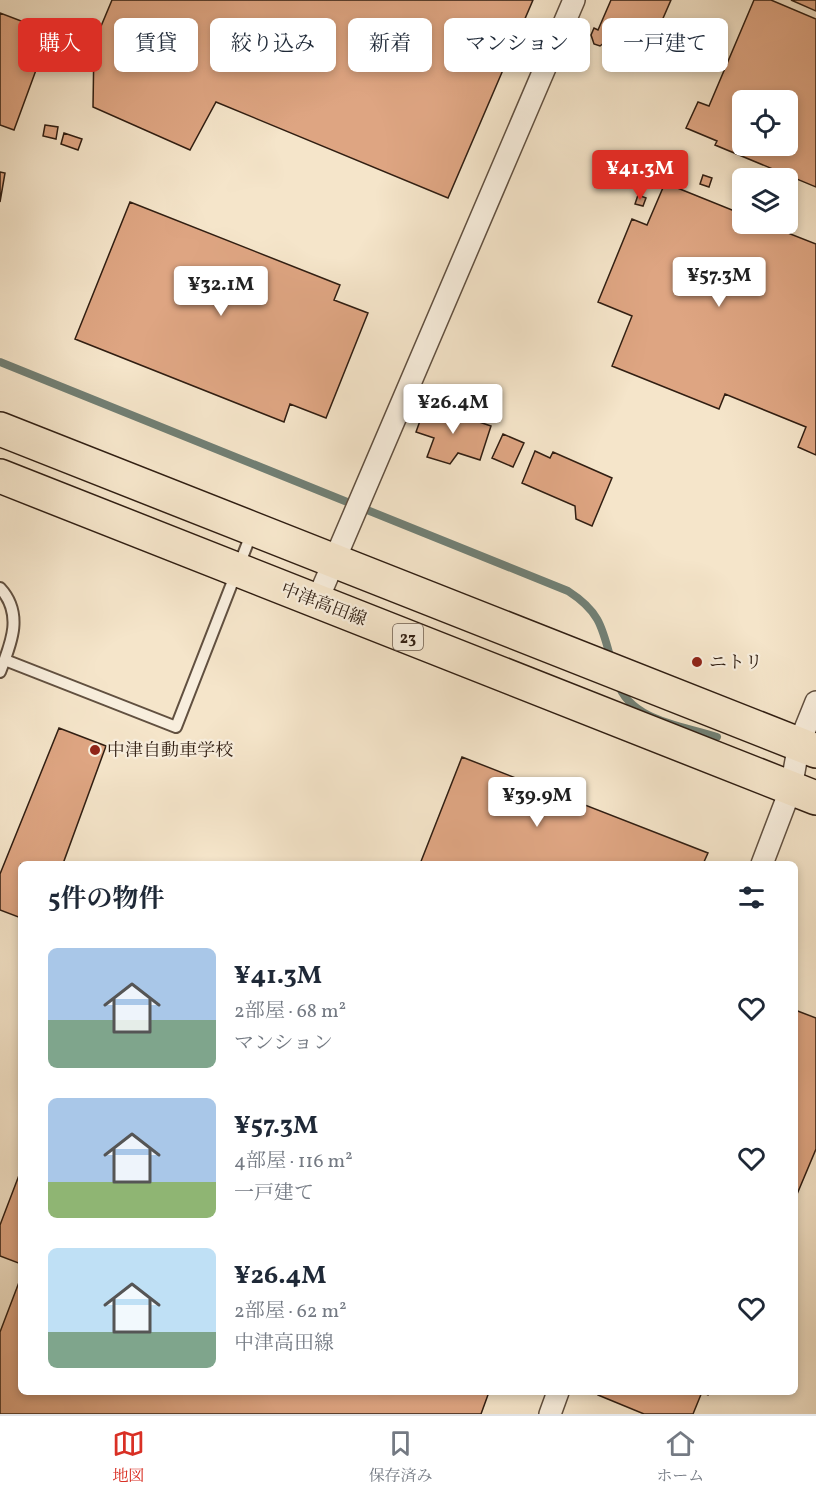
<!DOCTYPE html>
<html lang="ja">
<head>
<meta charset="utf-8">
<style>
	:root { --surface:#fff; --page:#f2f2f3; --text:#1f2937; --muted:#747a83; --line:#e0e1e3; --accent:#d93025 }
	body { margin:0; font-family:Vollkorn,"Noto Serif JP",serif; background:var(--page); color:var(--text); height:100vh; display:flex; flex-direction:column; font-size:22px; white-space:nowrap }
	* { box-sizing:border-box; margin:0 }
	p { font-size:20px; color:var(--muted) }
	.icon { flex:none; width:33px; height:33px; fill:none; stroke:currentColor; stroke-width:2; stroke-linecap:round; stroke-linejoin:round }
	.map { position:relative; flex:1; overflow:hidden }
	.sheet { position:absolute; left:18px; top:861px; width:780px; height:534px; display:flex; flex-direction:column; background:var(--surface); border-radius:9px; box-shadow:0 3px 9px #0003 }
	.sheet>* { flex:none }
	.guide { position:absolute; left:18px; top:18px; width:780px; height:54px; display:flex; gap:12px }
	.tools { position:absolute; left:732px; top:90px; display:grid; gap:12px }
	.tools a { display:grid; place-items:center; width:66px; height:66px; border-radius:9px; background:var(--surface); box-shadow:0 3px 9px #0003; font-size:30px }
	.price { position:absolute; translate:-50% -51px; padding:0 14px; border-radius:6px; background:#fff; color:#222; font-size:20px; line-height:39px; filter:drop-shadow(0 2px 3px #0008) }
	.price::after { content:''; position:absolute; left:50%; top:36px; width:18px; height:14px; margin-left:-9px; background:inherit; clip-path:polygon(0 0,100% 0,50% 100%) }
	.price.selected { background:var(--accent); color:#fff }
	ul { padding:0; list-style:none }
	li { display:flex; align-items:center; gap:18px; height:150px; padding:0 30px }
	li span { display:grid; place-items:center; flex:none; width:168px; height:120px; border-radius:9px; color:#555 }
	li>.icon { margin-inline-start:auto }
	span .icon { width:72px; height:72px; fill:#fffc; stroke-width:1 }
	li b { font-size:26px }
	h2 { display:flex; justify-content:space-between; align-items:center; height:72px; padding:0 30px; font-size:26px }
	.tag { padding:0 21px; border-radius:9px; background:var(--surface); box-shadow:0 3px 9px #0003; font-size:21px; line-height:54px }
	.tag.selected { background:var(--accent); color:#fff }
	.tabs { display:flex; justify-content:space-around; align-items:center; height:84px; border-top:2px solid var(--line); background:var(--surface); font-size:16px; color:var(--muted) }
	.tabs a { display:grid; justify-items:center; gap:3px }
	.tabs .selected { color:var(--accent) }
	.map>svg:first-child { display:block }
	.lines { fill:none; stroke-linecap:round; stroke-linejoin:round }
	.stream { stroke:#717f74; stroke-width:8 }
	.building { fill:#dea582; stroke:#301e12; stroke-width:1.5; fill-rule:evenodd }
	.lane-casing { stroke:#615040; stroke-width:14 }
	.street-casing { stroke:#615040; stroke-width:24 }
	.primary-casing { stroke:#301e12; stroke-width:36 }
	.lane { stroke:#f8eedd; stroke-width:10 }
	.street { stroke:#f8eedd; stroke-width:21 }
	.primary { stroke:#f5e5ca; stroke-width:33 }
	.poi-dot { fill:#8f2418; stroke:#f8eedd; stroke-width:2 }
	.labels { text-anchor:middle; stroke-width:4.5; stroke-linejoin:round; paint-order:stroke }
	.shield { fill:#f8eedd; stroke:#6c5c4f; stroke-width:1.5 }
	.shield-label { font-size:16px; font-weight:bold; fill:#301e12 }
	.street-label { font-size:18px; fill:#301e12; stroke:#f8eedd }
	.poi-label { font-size:18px; fill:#301e12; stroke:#f8eedd; text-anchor:start }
</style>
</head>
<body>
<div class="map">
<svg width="816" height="1414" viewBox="0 0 816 1414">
	<rect width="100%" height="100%" fill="#f5e5ca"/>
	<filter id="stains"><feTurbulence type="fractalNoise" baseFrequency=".00333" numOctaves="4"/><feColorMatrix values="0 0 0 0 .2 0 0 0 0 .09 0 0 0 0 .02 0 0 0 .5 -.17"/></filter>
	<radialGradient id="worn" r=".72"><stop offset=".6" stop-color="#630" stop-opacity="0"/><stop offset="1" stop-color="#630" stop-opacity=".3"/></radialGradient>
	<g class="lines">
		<!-- stream -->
		<path class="stream" d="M 0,362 L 568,591 C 599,611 602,626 611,660
			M 618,683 C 630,721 684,726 717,737"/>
	</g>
	<!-- building -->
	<path class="building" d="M 112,0 L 533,0 L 448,198 L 216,102 L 190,150 L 93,107 L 94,43 Z
		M 611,0 L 671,0 L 650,48 L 638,49 L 635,55 L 605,42 L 600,46 L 594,44 L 591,35 L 594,28 L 598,30 Z
		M 754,0 L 771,0 L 816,19 L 816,187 L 715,145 L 717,141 L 686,128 L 698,102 L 709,106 ZM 742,100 L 788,100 L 788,146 L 742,146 Z
		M 791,0 L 816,0 L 816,11 Z
		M 0,13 L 50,32 L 14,130 L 0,125 Z
		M 45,125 L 58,127 L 56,139 L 43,136 Z
		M 64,133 L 82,139 L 78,150 L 61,144 Z
		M 0,172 L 5,173 L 0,202 Z
		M 703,175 L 712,178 L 709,187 L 700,184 Z
		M 665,183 L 742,214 L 742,224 L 765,224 L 816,244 L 816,455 L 798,447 L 806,427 L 725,394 L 719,409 L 612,366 L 632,316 L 598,302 L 632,219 L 647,225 Z
		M 638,195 L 646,198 L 643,206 L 635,204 Z
		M 130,202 L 340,285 L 334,300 L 368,313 L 326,418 L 290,404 L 284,422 L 75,339 Z
		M 426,404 L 491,426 L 480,460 L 458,453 L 450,464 L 427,457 L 434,438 L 416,432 Z
		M 503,434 L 524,443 L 513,467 L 492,458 Z
		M 535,451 L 550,458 L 553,452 L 612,478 L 592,526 L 576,519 L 575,506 L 522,483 Z
		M 59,728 L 106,746 L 64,861 L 70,864 L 21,864 L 21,918 L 0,910 L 0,874 Z
		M 462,757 L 708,853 L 703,864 L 420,864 Z
		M 795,1010 L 816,1018 L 816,1149 L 795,1199 Z
		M 21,1170 L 21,1264 L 0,1256 L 0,1225 Z
		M 21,1277 L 21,1392 L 489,1392 L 481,1414 L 0,1414 L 0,1332 Z
		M 599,1392 L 709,1392 L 708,1395 L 702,1392 L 693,1414 L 644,1414 L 598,1395 Z"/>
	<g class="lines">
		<defs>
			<path id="lane" d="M 0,588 C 24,614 11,644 0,672
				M 5,660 L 176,727 L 252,532"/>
			<path id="street" d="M 317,601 L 574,0
				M 762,864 L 791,788 L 799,744 L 816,702
				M 550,1414 L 558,1392"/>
			<path id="primary" d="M 0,429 L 816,751
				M 0,476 L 816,798"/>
		</defs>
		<!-- lane casing -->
		<use href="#lane" class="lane-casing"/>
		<!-- street casing -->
		<use href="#street" class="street-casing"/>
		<!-- primary casing -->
		<use href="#primary" class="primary-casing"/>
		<!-- lane -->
		<use href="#lane" class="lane"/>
		<!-- street -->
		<use href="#street" class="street"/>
		<!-- primary -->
		<use href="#primary" class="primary"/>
	</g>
	<!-- markers -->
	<g class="poi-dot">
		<circle cx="697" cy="662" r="6"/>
		<circle cx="95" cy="750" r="6"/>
	</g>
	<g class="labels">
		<!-- shield labels -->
		<rect class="shield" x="393" y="624" width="30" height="26" rx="4.5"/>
		<g class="shield-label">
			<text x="408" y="643">23</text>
		</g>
		<!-- street labels -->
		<g class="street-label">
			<text transform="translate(324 604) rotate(21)" y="6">中津高田線</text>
		</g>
		<!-- poi labels -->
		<g class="poi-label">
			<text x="709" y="668">ニトリ</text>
			<text x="107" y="756">中津自動車学校</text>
		</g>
	</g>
	<rect width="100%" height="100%" filter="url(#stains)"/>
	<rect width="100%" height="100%" fill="url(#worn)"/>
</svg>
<div class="tools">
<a><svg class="icon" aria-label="locate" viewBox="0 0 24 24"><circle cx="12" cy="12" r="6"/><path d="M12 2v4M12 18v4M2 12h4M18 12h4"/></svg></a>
<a><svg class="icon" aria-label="layers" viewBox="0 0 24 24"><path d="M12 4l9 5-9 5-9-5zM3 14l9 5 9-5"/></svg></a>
</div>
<b class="price selected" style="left:640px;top:201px">¥41.3M</b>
<b class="price" style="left:719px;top:308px">¥57.3M</b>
<b class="price" style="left:221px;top:317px">¥32.1M</b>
<b class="price" style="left:453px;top:435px">¥26.4M</b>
<b class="price" style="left:537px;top:828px">¥39.9M</b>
<div class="guide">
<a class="tag selected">購入</a>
<a class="tag">賃貸</a>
<a class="tag">絞り込み</a>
<a class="tag">新着</a>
<a class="tag">マンション</a>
<a class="tag">一戸建て</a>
</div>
<section class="sheet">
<h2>5件の物件<svg class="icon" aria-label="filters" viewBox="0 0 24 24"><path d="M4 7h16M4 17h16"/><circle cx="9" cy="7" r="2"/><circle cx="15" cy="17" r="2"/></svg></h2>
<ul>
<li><span style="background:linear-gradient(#a9c7e8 60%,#7fa58c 0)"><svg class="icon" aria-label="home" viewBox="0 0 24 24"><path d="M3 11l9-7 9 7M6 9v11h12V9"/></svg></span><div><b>¥41.3M</b><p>2部屋 · 68 m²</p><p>マンション</p></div><svg class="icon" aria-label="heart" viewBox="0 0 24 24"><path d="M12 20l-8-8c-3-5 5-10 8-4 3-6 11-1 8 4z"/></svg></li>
<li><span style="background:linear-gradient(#a9c7e8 70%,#8fb573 0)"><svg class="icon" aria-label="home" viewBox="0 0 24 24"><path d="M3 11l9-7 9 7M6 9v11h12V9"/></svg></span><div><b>¥57.3M</b><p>4部屋 · 116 m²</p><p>一戸建て</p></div><svg class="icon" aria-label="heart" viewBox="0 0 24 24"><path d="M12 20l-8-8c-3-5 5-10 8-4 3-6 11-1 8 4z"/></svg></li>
<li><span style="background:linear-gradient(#bfe0f5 70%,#7fa58c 0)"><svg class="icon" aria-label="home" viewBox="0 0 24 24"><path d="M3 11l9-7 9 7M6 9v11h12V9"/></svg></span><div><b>¥26.4M</b><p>2部屋 · 62 m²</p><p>中津高田線</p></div><svg class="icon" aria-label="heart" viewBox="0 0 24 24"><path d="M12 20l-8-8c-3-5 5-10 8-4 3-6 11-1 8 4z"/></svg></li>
</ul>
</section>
</div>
<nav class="tabs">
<a class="selected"><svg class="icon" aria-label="map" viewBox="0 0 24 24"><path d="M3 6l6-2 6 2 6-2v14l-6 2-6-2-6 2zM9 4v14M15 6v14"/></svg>地図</a>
<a><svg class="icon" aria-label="saved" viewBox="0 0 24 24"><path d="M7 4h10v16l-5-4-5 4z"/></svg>保存済み</a>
<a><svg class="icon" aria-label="home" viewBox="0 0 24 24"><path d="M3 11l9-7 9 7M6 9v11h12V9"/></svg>ホーム</a>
</nav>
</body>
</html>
